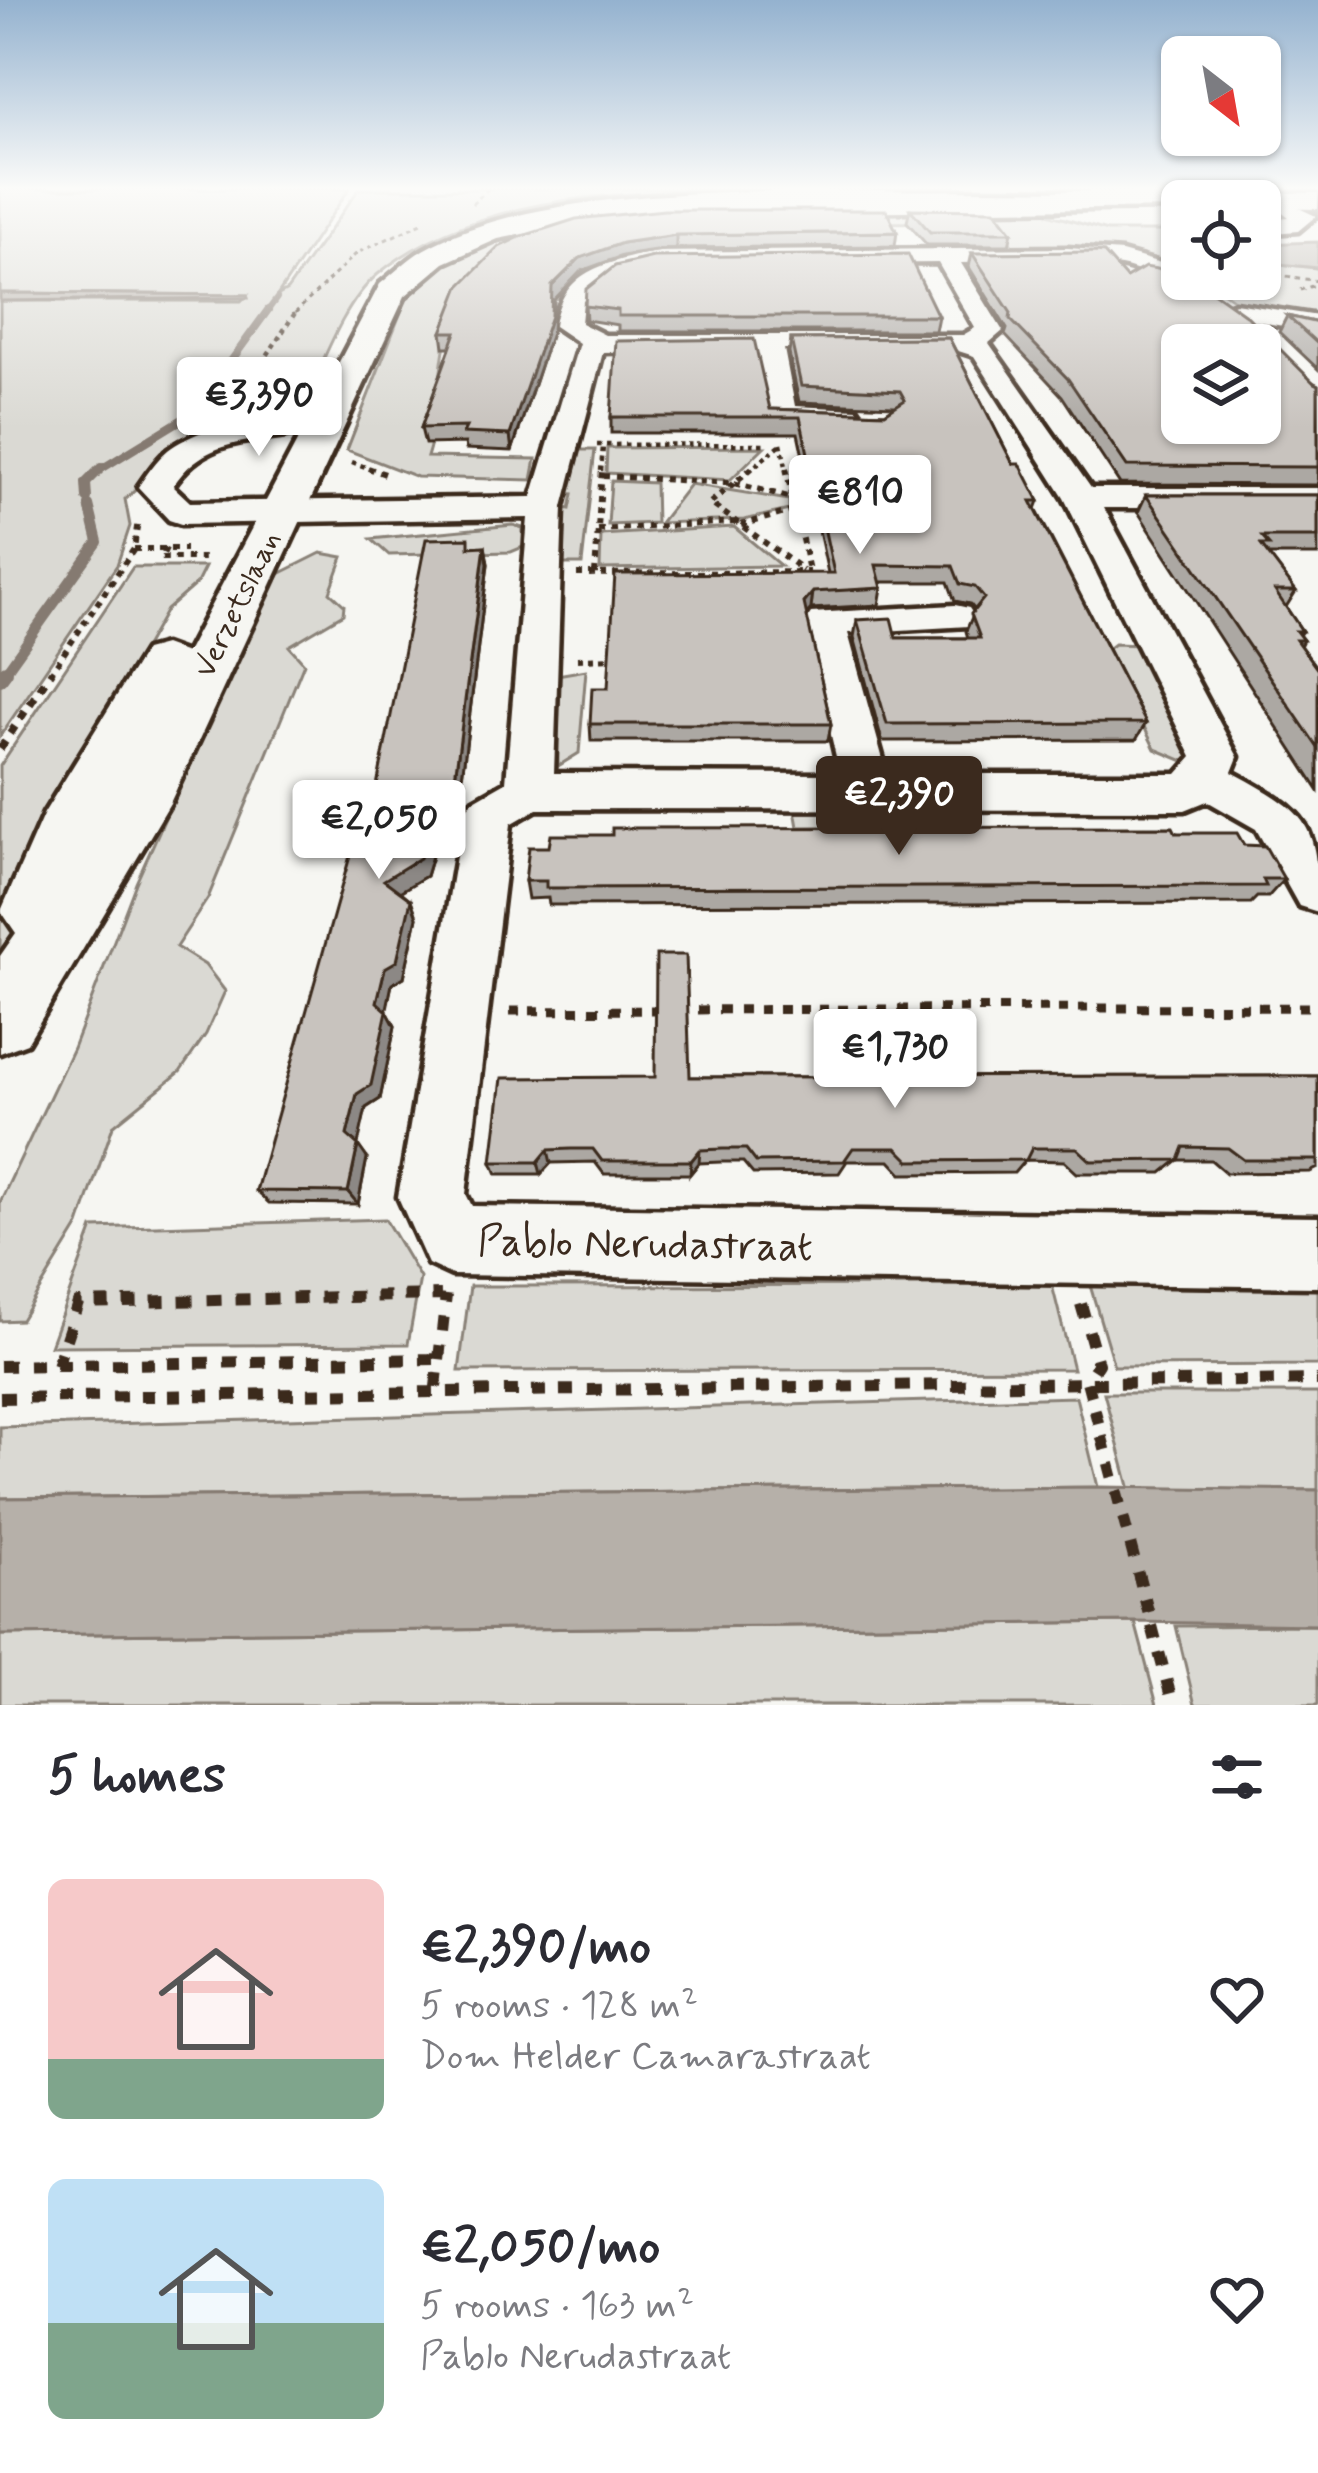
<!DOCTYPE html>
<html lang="en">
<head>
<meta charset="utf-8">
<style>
	:root { --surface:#fff; --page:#f7f7f7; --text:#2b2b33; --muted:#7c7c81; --accent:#3b2a1e }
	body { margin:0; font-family:Mynerve,sans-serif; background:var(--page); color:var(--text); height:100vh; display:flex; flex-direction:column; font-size:45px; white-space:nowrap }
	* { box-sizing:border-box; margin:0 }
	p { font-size:39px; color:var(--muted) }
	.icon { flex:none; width:66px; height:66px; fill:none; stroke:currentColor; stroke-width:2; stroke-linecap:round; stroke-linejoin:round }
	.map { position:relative; height:1705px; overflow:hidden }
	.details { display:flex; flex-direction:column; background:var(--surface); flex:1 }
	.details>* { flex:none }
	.needle { width:78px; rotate:149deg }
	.tools { position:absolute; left:1161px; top:36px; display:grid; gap:24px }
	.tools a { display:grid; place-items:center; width:120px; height:120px; border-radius:18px; background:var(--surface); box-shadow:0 3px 9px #0004; font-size:60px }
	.price { position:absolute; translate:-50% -102px; padding:0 27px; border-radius:12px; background:#fff; color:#222; font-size:39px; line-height:78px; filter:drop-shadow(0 3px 6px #0008) }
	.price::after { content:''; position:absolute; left:50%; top:72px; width:36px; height:27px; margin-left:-18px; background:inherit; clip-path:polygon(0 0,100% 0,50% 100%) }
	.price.active { background:var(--accent); color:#fff }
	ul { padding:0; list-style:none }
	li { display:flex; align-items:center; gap:36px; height:300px; padding:0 48px }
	li span { display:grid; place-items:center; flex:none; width:336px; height:240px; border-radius:18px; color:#555 }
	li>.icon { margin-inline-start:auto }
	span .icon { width:144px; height:144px; fill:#fffc; stroke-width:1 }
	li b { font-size:51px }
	h2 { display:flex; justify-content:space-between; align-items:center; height:144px; padding:0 48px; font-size:51px }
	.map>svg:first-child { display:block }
	.green { fill:#dad9d3; stroke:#8a8278; stroke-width:3 }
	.water { fill:#b6b0a9; stroke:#857a71; stroke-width:3 }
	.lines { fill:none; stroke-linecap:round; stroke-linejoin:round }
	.stream-far3 { stroke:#857a71; stroke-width:6 }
	.stream-far2 { stroke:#857a71; stroke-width:8 }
	.stream-far1 { stroke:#857a71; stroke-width:10 }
	.stream { stroke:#857a71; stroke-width:14 }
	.minor-tunnel { stroke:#d1cdc8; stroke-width:22; stroke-dasharray:22 12; stroke-linecap:butt }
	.minor-casing { stroke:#3b2a1e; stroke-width:9 }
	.major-casing { stroke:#3b2a1e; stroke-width:9 }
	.path-far5 { stroke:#3b2a1e; stroke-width:3; stroke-dasharray:4.5 4.5; stroke-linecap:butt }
	.path-far4 { stroke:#3b2a1e; stroke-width:4.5; stroke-dasharray:4.5 4.5; stroke-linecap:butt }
	.path-far3 { stroke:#3b2a1e; stroke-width:6; stroke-dasharray:6 6; stroke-linecap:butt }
	.path-far2 { stroke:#3b2a1e; stroke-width:8; stroke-dasharray:9 9; stroke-linecap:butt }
	.path-far1 { stroke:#3b2a1e; stroke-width:9; stroke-dasharray:10 10; stroke-linecap:butt }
	.path { stroke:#3b2a1e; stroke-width:12; stroke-dasharray:14 14; stroke-linecap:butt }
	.minor { fill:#f6f6f2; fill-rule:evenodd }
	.major { fill:#f6f6f2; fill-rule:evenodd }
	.wall { fill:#aca8a3; stroke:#3b2a1e; stroke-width:3 }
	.shaded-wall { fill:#8c8885; stroke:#3b2a1e; stroke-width:3 }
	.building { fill:#c8c3be; stroke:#3b2a1e; stroke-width:3; fill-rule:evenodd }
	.labels { text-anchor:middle; stroke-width:12; stroke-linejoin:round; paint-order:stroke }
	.far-street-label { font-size:30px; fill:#3b2a1e; stroke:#f6f6f2 }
	.near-street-label { font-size:42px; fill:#3b2a1e; stroke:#f6f6f2 }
</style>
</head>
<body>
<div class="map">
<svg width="1318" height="1705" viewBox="0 0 1318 1705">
	<rect width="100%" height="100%" fill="#f6f6f2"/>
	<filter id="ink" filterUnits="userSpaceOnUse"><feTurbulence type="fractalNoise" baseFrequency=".00833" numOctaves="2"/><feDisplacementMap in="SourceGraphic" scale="24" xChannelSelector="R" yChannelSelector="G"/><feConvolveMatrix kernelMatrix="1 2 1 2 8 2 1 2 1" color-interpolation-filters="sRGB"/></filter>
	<g filter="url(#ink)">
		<!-- green -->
		<path class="green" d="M 0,189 L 349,189 L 277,296 L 287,290 L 359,189 L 1318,189 L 1318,194 C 1188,195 1057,198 927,197 C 762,196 513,162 378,274 C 340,306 320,372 298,416 L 257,419 L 147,480 L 125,499 L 130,526 L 117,565 L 0,736 L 0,301 L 241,301 L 247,295 L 0,293 Z
			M 1061,205 L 1065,211 L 1051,215 L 1107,231 L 1182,231 L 1182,251 L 1170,252 L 1168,259 L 1182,262 L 1182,270 L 1016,249 L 995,223 L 669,222 L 455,310 C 436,354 443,407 427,457 L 536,459 L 532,480 L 417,477 L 347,450 L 410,289 L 434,267 L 509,231 L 600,212 Z
			M 1260,262 L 1318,268 L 1318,318 L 1241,305 L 1205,279 L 1260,279 Z
			M 764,447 L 730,480 L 606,473 L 607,448 Z
			M 580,450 L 595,450 L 582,564 L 555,564 L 557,507 L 570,509 L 573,494 L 558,493 L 569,456 Z
			M 611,481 L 655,483 L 656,523 L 608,525 Z
			M 690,484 L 789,500 L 789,510 L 744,520 L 660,523 Z
			M 513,525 L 523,528 L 523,547 L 511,552 L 389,555 L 371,539 Z
			M 734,527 L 781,566 L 600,569 L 601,535 Z
			M 321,553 L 343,557 L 330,592 L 344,605 L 343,614 L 289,646 L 304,663 L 208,898 L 176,947 L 205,965 L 225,991 L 206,1034 L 180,1072 L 113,1126 L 79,1225 L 21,1320 L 0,1321 L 0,1202 L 73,1048 L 136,883 L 273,577 Z
			M 133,567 L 205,567 L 197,583 L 166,610 L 103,721 L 32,898 L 0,962 L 0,766 Z
			M 1114,644 L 1142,645 L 1197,756 L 1193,765 L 1155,749 L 1106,650 Z
			M 586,670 L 579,753 L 558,766 L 557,675 Z
			M 794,804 L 873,805 L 879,826 L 798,827 Z
			M 884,804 L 974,806 L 980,826 L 890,826 Z
			M 385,1219 L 420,1278 L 408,1344 L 50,1346 L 93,1228 Z
			M 1318,1279 L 1318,1365 L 1114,1366 L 1089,1282 Z
			M 1052,1285 L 1073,1369 L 459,1371 L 470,1286 Z
			M 1104,1393 L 1318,1393 L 1318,1490 L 1130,1490 Z
			M 1076,1397 L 1098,1487 L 0,1498 L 0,1427 Z
			M 1135,1622 L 1157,1705 L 0,1705 L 0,1635 Z
			M 1318,1625 L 1318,1705 L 1195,1705 L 1176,1626 Z"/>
		<!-- water -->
		<path class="water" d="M 1318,242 L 1318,268 L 1260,262 L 1260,244 Z
			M 0,293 L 247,295 L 248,298 L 0,301 Z
			M 1098,1487 L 1318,1490 L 1318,1625 L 1135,1622 L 0,1635 L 0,1498 Z"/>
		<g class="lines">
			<!-- stream-far3 -->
			<path class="stream-far3" d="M 266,313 L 277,298"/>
			<!-- stream-far2 -->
			<path class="stream-far2" d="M 98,471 L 194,412 L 268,310"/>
			<!-- stream-far1 -->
			<path class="stream-far1" d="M 87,498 L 86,483 L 101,468
				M 4,674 L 98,542 L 89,505"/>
			<!-- stream -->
			<path class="stream" d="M 0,679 L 6,671"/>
			<!-- minor-tunnel -->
			<path class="minor-tunnel" d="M 1161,228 L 1182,228"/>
			<defs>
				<path id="minor" d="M 1290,204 L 1316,216 L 1298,231 L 1260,234 L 1260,220 L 1289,217 L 1280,210 Z
					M 1068,248 L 1122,252 L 1182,269 L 1182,279 L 1192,279 C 1171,288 1143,270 1121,266 C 1069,257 1013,262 961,263 L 1003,331 L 989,343 L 1091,488 L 1318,488 L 1318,508 L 1104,508 L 1238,757 L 1232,772 C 1311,814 1318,823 1318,912 L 1299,906 L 1256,829 L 1207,801 L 1185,810 L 537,809 L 511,824 L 466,1194 L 472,1206 L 1318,1217 L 1318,1287 L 452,1275 L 428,1264 L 398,1197 L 463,815 L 471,802 L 506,782 L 528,518 L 181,524 L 169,520 L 138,487 C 147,474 156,460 168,450 C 193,430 288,398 311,425 L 307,432 C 255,444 207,434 173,486 L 190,502 L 532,497 L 579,343 L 554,326 C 563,270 603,264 652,252 ZM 938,263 L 975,328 L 963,335 L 605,335 L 581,323 L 583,301 L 613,276 L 652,266 ZM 949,348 L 974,356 L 1064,498 L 1192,757 L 1177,774 L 887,774 L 848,633 L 969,626 L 975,617 L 969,608 L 955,605 L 811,613 L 805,622 L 840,774 L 554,773 L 563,507 L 603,352 L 757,349 L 771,421 L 846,424 L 861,415 L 857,409 L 795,406 L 784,349 Z
					M 1235,303 L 1318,316 L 1318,332 L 1226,316 L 1226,306 Z"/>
				<path id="major" d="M 978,190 L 1318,193 L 1318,209 L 1260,208 L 1260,201 L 1182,201 L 1182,208 L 623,214 L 498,239 L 444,263 L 405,296 L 170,803 L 27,1043 L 0,1053 L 0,956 L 16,933 L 1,911 L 44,813 L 145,650 L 164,645 L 186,653 L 380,284 C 394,273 408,259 423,250 C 552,176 827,193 978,190 Z"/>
			</defs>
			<!-- minor casing -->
			<use href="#minor" class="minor-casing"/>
			<!-- major casing -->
			<use href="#major" class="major-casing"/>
			<!-- path-far5 -->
			<path class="path-far5" d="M 472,204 L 488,189
				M 1260,272 L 1318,281
				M 1300,290 L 1318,284
				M 295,313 L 357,253 L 424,222"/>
			<!-- path-far4 -->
			<path class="path-far4" d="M 238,400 L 297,310
				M 781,443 L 787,471
				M 597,445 L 768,444
				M 352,462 L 376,471
				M 601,471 L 603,446
				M 749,471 L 781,444"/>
			<!-- path-far3 -->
			<path class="path-far3" d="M 368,468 L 388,475
				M 752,468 L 710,503 L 803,570
				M 786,468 L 810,575
				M 603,476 L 733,483 L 793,498
				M 741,525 L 796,510
				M 598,530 L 735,522
				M 166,548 L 161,558 L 208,558
				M 134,549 L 186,549
				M 577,574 L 809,572
				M 595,574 L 602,468
				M 577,659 L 616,658
				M 50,674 L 134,549 L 138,520"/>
			<!-- path-far2 -->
			<path class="path-far2" d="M 0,749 L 52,671"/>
			<!-- path-far1 -->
			<path class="path-far1" d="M 678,1010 L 1318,1007
				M 510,1011 L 663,1010"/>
			<!-- path -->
			<path class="path" d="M 1081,1304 L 1098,1364 L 1087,1381 L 1173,1705
				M 0,1366 L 439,1359
				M 57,1366 L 78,1303 L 441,1295
				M 436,1387 L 446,1295
				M 0,1398 L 1318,1380"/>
			<!-- minor -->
			<use href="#minor" class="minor"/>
			<!-- major -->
			<use href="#major" class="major"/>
		</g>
		<!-- wall -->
		<path class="wall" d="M 910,209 L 1012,232 L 1009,245 L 927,245 L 907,222 Z
			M 897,232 L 895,246 L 676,248 L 622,256 L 581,271 L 554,300 L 552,330 L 512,451 L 466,449 L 465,443 L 425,444 L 421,428 L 451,347 L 444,347 L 442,332 L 520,237 Z
			M 972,253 L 1126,278 L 1318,385 L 1318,485 L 1120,484 L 1062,396 L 1005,335 L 1007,329 L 969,267 Z
			M 585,306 L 938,316 L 935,331 L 618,331 L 618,325 L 586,320 Z
			M 1287,316 L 1318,323 L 1318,369 L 1279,332 Z
			M 949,338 L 1013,464 L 1039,501 L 1036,509 L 1146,723 L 1136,740 L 882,741 L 854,637 L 857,620 L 896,638 L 968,638 L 966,631 L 975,610 L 970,604 L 955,601 L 948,582 L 881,582 L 882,588 L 879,605 L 811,609 L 806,614 L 831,724 L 828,741 L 591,741 L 590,724 L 608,688 L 828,573 L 798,433 L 611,433 L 611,417 L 770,409 L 885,413 L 895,406 L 799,402 L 789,353 L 791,339 Z
			M 1146,495 L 1318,495 L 1318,555 L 1268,555 L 1296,591 L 1286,607 L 1302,631 L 1299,635 L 1303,640 L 1300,646 L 1318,670 L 1318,790 L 1138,512 Z
			M 485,546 L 488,564 L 457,819 L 443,819 L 426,876 L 400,891 L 411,900 L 417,917 L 404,977 L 392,984 L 386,1010 L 395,1026 L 380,1099 L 366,1108 L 357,1145 L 367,1158 L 358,1204 L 269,1203 L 256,1191 L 368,831 L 471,547 Z
			M 1176,833 L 1244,845 L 1284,879 L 1268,897 L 1257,897 L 1251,903 L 549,905 L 548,898 L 528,899 L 525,881 Z
			M 1318,1076 L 1318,1168 L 1310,1172 L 1226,1173 L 1211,1160 L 1178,1160 L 1162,1173 L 1077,1173 L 1064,1161 L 1025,1160 L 1014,1173 L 902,1174 L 890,1161 L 847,1161 L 839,1173 L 753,1174 L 743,1162 L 721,1162 L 699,1163 L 690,1174 L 604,1174 L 595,1162 L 551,1163 L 541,1174 L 497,1174 L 492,1162 L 690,1077 Z"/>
		<!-- shaded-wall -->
		<path class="shaded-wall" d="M 676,235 L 676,248 L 622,256 L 581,271 L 554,300 L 552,330 L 512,451 L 510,435 L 552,286 L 580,258 L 622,243 Z
			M 485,546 L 488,564 L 457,819 L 452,801 Z
			M 813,592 L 811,609 L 801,620 L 804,603 Z
			M 438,802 L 443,819 L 426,876 L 391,897 L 384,880 Z
			M 411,900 L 417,917 L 404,977 L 392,984 L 385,1018 L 377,1002 L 385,968 Z
			M 387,1011 L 395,1026 L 380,1099 L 366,1108 L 357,1149 L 347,1135 L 357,1094 Z
			M 358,1145 L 367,1158 L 358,1204 L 348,1192 Z
			M 548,1150 L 551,1163 L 541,1174 L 538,1162 Z
			M 700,1150 L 699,1163 L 690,1174 L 691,1161 Z"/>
		<!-- building -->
		<path class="building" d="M 910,209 L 995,210 L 1012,232 L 930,232 Z
			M 664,210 L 886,210 L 897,232 L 676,235 L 622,243 L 580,258 L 552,286 L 551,316 L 510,435 L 463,433 L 466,427 L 421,428 L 456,332 L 442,332 L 460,286 L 499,247 L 520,237 L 576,219 Z
			M 1096,252 L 1104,253 L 1126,278 L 1145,267 L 1182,273 L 1182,279 L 1195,279 L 1247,316 L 1314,383 L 1318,385 L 1318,467 L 1127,466 L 1068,379 L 1010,319 L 1011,313 L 972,253 ZM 1182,345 L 1260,345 L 1260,423 L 1182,423 Z
			M 908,254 L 938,316 L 618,316 L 618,310 L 585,306 L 586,289 L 615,266 L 653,257 Z
			M 1287,316 L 1318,323 L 1318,344 Z
			M 949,338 L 1013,464 L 1020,464 L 1039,501 L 1031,501 L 1146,723 L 887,724 L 857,620 L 891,618 L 896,638 L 980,638 L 971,614 L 984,598 L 975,587 L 960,584 L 953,566 L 876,565 L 882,588 L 813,592 L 804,603 L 831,724 L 590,724 L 592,688 L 608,688 L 615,574 L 834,573 L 800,417 L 611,417 L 616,341 L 754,339 L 770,409 L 885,413 L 905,400 L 900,391 L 801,386 L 791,339 Z
			M 1146,495 L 1318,495 L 1318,537 L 1262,537 L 1269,545 L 1261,545 L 1296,591 L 1275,591 L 1302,631 L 1296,631 L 1303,640 L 1296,640 L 1318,670 L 1318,748 Z
			M 469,538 L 469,547 L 485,546 L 452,801 L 438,802 L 420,858 L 384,880 L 411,900 L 397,961 L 385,968 L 377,1002 L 387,1011 L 371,1085 L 357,1094 L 347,1135 L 358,1145 L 348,1192 L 256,1191 L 357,831 L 368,831 L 426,539 Z
			M 1173,827 L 1176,833 L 1237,833 L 1244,845 L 1265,846 L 1284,879 L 1263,879 L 1266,886 L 546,888 L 546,881 L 525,881 L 529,847 L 549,847 L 551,835 L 612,835 L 612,828 Z
			M 656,955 L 686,955 L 690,1077 L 1318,1076 L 1318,1160 L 1244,1160 L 1228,1148 L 1184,1147 L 1179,1160 L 1091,1161 L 1077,1148 L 1032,1148 L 1026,1160 L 910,1161 L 897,1148 L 853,1148 L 844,1161 L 756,1162 L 746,1149 L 723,1149 L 700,1150 L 691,1161 L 602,1161 L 593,1149 L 571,1149 L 548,1150 L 538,1162 L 492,1162 L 502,1078 L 655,1077 Z"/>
	</g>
	<!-- sky -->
	<linearGradient id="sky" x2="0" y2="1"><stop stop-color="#94b2cf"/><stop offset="0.44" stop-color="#fbfbf9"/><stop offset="1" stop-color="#fbfbf9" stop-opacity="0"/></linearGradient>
	<rect width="1318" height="428" fill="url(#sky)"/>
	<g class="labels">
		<!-- far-street labels -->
		<g class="far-street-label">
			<text transform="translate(237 604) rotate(-64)" y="10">Verzetslaan</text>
		</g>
		<!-- near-street labels -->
		<g class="near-street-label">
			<text transform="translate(645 1242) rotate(1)" y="15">Pablo Nerudastraat</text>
		</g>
	</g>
</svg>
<div class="tools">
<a><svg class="needle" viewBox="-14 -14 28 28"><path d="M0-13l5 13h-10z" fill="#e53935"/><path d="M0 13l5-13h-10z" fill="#7c7c81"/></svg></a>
<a><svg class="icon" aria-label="locate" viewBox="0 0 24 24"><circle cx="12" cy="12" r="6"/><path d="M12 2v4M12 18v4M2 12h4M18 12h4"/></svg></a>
<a><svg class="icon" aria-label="layers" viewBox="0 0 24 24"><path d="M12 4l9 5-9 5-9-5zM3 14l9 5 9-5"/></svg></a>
</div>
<b class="price" style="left:259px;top:459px">€3,390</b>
<b class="price" style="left:860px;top:557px">€810</b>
<b class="price active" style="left:899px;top:858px">€2,390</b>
<b class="price" style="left:379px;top:882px">€2,050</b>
<b class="price" style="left:895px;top:1111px">€1,730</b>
</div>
<section class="details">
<h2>5 homes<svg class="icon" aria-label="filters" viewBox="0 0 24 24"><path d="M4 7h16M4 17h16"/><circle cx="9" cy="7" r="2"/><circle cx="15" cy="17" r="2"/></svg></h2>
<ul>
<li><span style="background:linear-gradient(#f6c9c9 75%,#7fa58c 0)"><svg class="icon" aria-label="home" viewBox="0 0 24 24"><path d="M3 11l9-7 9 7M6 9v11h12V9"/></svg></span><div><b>€2,390/mo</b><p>5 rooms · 128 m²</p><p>Dom Helder Camarastraat</p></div><svg class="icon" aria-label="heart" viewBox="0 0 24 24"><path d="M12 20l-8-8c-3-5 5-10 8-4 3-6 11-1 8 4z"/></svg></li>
<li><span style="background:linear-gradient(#bfe0f5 60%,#7fa58c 0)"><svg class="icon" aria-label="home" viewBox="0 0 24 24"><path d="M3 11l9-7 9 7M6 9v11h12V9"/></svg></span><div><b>€2,050/mo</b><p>5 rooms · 163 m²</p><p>Pablo Nerudastraat</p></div><svg class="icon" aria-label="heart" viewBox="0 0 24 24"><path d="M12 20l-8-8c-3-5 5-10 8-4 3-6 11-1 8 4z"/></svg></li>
</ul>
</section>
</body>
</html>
